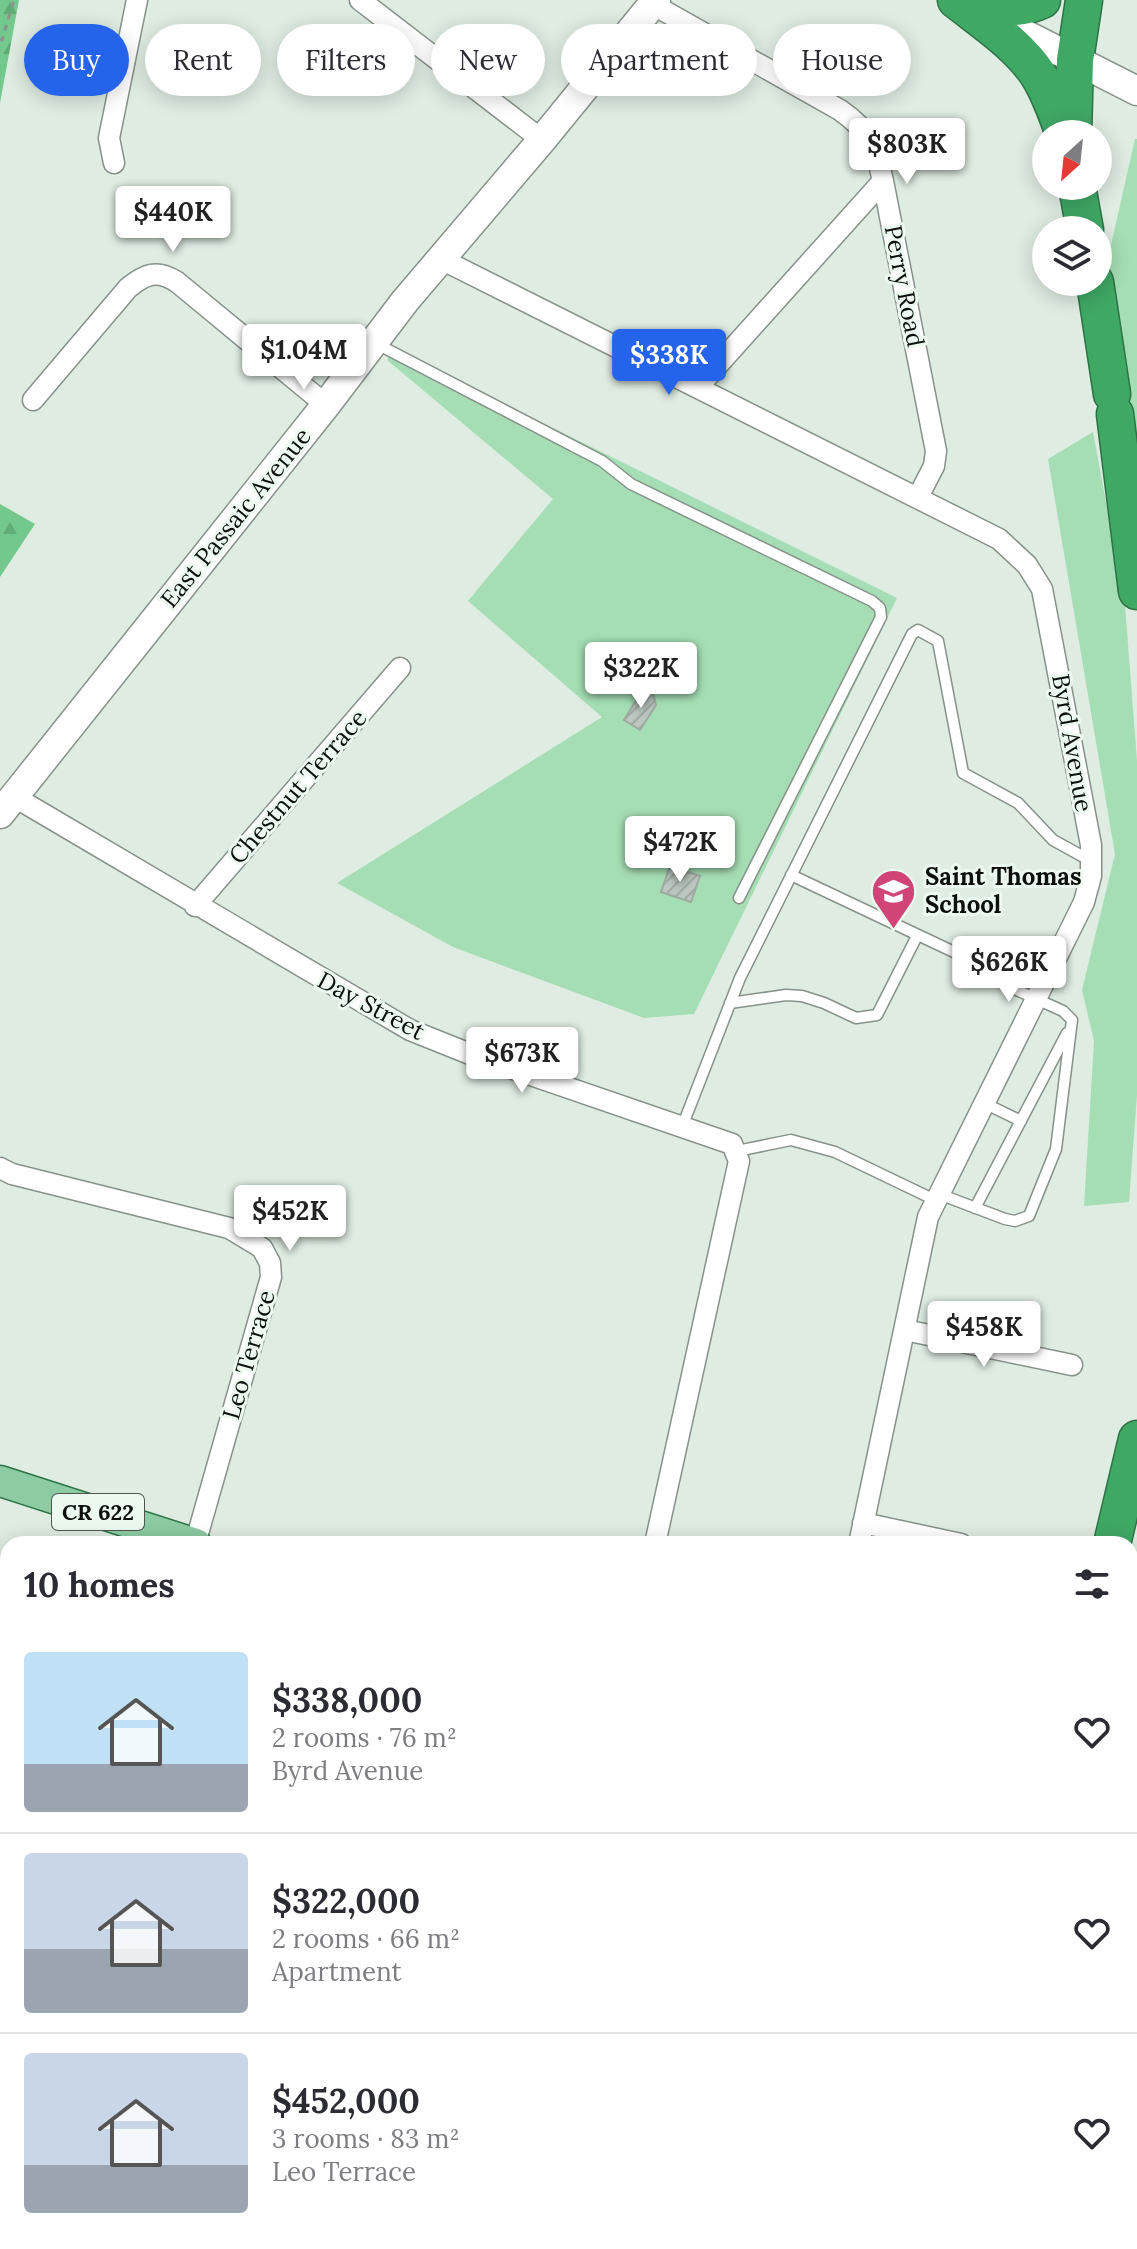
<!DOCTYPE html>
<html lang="en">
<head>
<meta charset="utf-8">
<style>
	:root { --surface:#fff; --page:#f7f7f7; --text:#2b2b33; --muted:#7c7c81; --line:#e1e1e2; --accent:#2563eb }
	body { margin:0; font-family:Lora,serif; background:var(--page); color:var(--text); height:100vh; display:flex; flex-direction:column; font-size:30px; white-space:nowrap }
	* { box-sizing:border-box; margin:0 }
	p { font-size:26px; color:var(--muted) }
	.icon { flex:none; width:44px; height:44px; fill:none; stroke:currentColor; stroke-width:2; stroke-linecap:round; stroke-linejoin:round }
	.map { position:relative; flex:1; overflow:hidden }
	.details { position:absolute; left:0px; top:1536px; width:1138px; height:714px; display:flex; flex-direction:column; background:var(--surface); border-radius:24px 24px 0 0; box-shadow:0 4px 20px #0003 }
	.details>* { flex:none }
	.guide { position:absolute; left:24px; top:24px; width:1090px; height:72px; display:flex; gap:16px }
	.needle { width:52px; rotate:207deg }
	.tools { position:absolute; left:1032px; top:120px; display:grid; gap:16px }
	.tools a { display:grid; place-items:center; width:80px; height:80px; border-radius:50%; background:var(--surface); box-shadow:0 4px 20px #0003; font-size:40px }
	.price { position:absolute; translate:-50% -68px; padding:0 18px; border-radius:8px; background:#fff; color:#222; font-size:26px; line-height:52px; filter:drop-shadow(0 2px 4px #0008) }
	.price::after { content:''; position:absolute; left:50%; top:48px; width:24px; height:18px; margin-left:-12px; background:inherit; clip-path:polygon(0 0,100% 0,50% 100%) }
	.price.on { background:var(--accent); color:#fff }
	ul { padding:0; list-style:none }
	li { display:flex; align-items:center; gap:24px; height:200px; padding:0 24px }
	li+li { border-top:2px solid var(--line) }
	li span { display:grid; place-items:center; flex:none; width:224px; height:160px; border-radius:8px; color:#555 }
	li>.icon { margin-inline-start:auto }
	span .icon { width:96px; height:96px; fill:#fffc; stroke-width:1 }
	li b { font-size:34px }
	h2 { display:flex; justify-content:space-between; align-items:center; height:96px; padding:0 24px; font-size:34px }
	.tag { padding:0 28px; border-radius:36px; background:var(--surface); box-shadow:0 4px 20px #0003; font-size:28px; line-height:72px }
	.tag.on { background:var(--accent); color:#fff }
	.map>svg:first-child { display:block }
	.green { fill:#a5deb4 }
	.forest { fill:url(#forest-firs) }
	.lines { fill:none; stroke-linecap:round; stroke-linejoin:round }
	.stream { stroke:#81d69a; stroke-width:5 }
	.building { fill:url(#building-hatch); stroke:#9ea9a0; stroke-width:2 }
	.service-casing { stroke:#869289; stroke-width:13 }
	.minor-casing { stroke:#869289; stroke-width:23 }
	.secondary-casing { stroke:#869289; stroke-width:31 }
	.primary-casing { stroke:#2d7346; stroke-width:33 }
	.motorway-casing { stroke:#2d7346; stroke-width:39 }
	.path { stroke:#8b948d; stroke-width:3; stroke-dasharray:6 6; stroke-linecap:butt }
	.service { stroke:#fff; stroke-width:10 }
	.minor { stroke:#fff; stroke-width:20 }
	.secondary { stroke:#fff; stroke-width:28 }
	.primary { stroke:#8ccba3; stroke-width:30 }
	.motorway { stroke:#3fa865; stroke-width:36 }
	.labels { text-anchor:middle; stroke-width:6; stroke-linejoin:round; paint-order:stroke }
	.shield { fill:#ecf9ef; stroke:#4f5651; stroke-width:2 }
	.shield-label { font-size:22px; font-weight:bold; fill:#0c100d }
	.street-label { font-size:24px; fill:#0c100d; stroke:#ecf9ef }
	.poi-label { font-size:24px; font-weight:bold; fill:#0c100d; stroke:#ecf9ef; text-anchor:start }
</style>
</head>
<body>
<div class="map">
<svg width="1137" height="2249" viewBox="0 0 1137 2249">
	<defs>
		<pattern id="forest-firs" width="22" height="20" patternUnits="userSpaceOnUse" patternTransform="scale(2)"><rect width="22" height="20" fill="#73c98d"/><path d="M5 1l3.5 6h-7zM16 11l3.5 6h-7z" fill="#62ac78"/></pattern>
		<pattern id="building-hatch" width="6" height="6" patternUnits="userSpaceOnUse" patternTransform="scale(2)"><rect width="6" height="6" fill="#bbc7be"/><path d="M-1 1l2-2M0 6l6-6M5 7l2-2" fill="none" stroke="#a0aaa2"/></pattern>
	</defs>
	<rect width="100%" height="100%" fill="#dfece2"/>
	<!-- green -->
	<path class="green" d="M 1135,139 L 1137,139 L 1137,491 L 1104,276 Z
		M 393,349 L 897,598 L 694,1014 L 644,1018 L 453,947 L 337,883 L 602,717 L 468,601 L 553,499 L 387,360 Z
		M 1093,432 L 1125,605 L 1137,761 L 1137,1095 L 1129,1202 L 1084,1206 L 1094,1041 L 1082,990 L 1115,854 L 1048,459 Z
		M 724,2242 L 790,2242 L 787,2249 L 717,2249 Z"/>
	<!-- forest -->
	<path class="forest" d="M 0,0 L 19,0 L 0,103 Z
		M 0,504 L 35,524 L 0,577 Z
		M 1137,1966 L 1137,2249 L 985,2249 L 989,2242 L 1130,2242 L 1130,1994 Z
		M 592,2242 L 686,2242 L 678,2249 L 581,2249 Z"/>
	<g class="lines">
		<!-- stream -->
		<path class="stream" d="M 1130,2064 L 1137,2052"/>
	</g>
	<!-- building -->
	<path class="building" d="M 644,688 L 653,694 L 656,705 L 640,730 L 624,720 Z
		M 670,866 L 700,876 L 691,902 L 661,892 Z"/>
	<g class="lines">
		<defs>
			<path id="service" d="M 375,343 L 602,461 L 631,484 L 872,601 L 880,608 L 881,617 L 739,898
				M 791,875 L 954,952 L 1008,986 L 1063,1011 L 1072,1020 L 1056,1149 L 1029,1216 L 1015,1221 L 1005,1219 L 939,1194
				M 730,1003 L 786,995 L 802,996 L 824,1003 L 856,1018 L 877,1015 L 917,936
				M 984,1103 L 1021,1121
				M 682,1127 L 740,978 L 912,634 L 918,630 L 938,641 L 963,773 L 1018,803 L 1053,840 L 1091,861
				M 737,1151 L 791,1140 L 835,1152 L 935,1200
				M 975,1208 L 1067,1033
				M 1026,2242 L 1026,2249
				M 700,2249 L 707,2242
				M 804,2249 L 808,2242"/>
			<path id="minor" d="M 360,0 L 542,140
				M 652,4 L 840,110 C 871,132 875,145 883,181 L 936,451 L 934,466 L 918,497
				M 114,163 L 109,138 L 137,0
				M 441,259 L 999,539 L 1027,565 L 1042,589 L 1091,845 L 1091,876 L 1084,902 L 928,1217 L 859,1544
				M 698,387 L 883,181
				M 33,400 L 128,288 C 145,274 157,269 177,282 L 326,405
				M 13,796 L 410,1030 L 470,1054 L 732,1144 L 739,1161 L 655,1544
				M 195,906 L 400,668
				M 0,1168 L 12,1174 L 229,1228 L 262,1248 L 270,1263 L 271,1277 L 195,1544
				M 905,1330 L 1072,1365
				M 863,1523 L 961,1544
				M 0,1705 L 8,1708
				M 0,1918 L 8,1921
				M 0,2129 L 8,2131
				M 346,2242 L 367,2249
				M 417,2249 L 424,2242"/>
			<path id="secondary" d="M 995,19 L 1137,91
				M 0,814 L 326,405 L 405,301 L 542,140 L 656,0"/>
			<path id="primary" d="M 0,1481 L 196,1544
				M 1130,1738 L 1137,1737"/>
			<path id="motorway" d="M 956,0 C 984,22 1020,46 1039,76 C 1050,94 1057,114 1064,134
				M 962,0 C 990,6 1015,13 1042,0
				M 1073,134 L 1075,60 L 1084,0
				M 1077,186 L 1085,230
				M 1095,282 L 1112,394
				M 1115,414 L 1137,591
				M 1112,1544 L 1137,1439
				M 1130,1779 L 1137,1760
				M 843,2249 L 846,2242
				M 925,2249 L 928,2242"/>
		</defs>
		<!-- service casing -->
		<use href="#service" class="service-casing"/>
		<!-- minor casing -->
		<use href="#minor" class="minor-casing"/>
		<!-- secondary casing -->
		<use href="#secondary" class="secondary-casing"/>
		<!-- primary casing -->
		<use href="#primary" class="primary-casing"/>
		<!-- motorway casing -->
		<use href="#motorway" class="motorway-casing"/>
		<!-- path -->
		<path class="path" d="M 0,39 L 2,40 L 14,0"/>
		<!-- service -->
		<use href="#service" class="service"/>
		<!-- minor -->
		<use href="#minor" class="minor"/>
		<!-- secondary -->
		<use href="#secondary" class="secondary"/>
		<!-- primary -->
		<use href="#primary" class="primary"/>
		<!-- motorway -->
		<use href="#motorway" class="motorway"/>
	</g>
	<!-- icons -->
	<defs>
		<symbol id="school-pin" viewBox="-11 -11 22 30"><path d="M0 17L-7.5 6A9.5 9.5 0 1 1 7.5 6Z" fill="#d04477" stroke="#ecf9ef"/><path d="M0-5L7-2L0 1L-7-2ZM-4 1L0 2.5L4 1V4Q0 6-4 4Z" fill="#fff"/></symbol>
	</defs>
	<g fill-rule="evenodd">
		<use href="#school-pin" x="868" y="866" width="51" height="69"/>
	</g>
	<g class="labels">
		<!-- shield labels -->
		<rect class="shield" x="52" y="1494" width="92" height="36" rx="6"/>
		<g class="shield-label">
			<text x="98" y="1520">CR 622</text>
		</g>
		<!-- street labels -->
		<g class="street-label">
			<text transform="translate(904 286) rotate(79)" y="8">Perry Road</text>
			<text transform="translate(236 518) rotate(-51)" y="8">East Passaic Avenue</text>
			<text transform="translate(1072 743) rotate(80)" y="8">Byrd Avenue</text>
			<text transform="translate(298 787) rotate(-49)" y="8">Chestnut Terrace</text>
			<text transform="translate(371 1006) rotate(28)" y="8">Day Street</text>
			<text transform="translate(249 1355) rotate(-74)" y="8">Leo Terrace</text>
		</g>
		<!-- poi labels -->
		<g class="poi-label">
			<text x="925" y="885">Saint Thomas<tspan x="925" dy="28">School</tspan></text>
		</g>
	</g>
</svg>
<div class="tools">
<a><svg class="needle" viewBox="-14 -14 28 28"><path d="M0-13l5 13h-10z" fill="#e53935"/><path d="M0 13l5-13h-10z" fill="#7c7c81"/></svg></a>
<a><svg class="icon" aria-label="layers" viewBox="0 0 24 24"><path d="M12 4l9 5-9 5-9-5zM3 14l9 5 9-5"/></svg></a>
</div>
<b class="price" style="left:907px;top:186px">$803K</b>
<b class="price" style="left:173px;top:254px">$440K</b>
<b class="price" style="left:304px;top:392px">$1.04M</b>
<b class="price on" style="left:669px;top:397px">$338K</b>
<b class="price" style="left:641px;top:710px">$322K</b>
<b class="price" style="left:680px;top:884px">$472K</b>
<b class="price" style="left:1009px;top:1004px">$626K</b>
<b class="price" style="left:522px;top:1095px">$673K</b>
<b class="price" style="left:290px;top:1253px">$452K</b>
<b class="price" style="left:984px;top:1369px">$458K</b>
<div class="guide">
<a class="tag on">Buy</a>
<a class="tag">Rent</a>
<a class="tag">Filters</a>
<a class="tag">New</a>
<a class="tag">Apartment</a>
<a class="tag">House</a>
</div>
<section class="details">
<h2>10 homes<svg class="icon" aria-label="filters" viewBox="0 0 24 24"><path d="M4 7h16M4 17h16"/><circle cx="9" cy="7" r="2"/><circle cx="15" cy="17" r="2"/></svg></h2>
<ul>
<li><span style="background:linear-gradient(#bfe0f5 70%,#9aa5b1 0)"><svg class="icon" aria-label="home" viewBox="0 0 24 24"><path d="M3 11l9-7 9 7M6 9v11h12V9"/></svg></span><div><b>$338,000</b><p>2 rooms · 76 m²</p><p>Byrd Avenue</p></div><svg class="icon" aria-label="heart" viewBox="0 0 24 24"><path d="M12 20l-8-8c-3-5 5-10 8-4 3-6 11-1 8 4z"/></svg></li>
<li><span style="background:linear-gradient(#c9d6e8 60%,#9aa5b1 0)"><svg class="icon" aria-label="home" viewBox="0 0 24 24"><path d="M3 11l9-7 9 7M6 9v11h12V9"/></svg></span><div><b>$322,000</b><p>2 rooms · 66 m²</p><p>Apartment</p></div><svg class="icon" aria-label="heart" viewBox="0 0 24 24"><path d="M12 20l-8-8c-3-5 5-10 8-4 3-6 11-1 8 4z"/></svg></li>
<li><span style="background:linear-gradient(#c9d6e8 70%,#9aa5b1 0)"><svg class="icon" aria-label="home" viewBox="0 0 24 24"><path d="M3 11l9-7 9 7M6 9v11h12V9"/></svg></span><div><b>$452,000</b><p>3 rooms · 83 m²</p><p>Leo Terrace</p></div><svg class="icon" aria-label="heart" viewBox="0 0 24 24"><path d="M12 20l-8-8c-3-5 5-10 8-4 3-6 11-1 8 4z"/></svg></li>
</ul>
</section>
</div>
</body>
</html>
